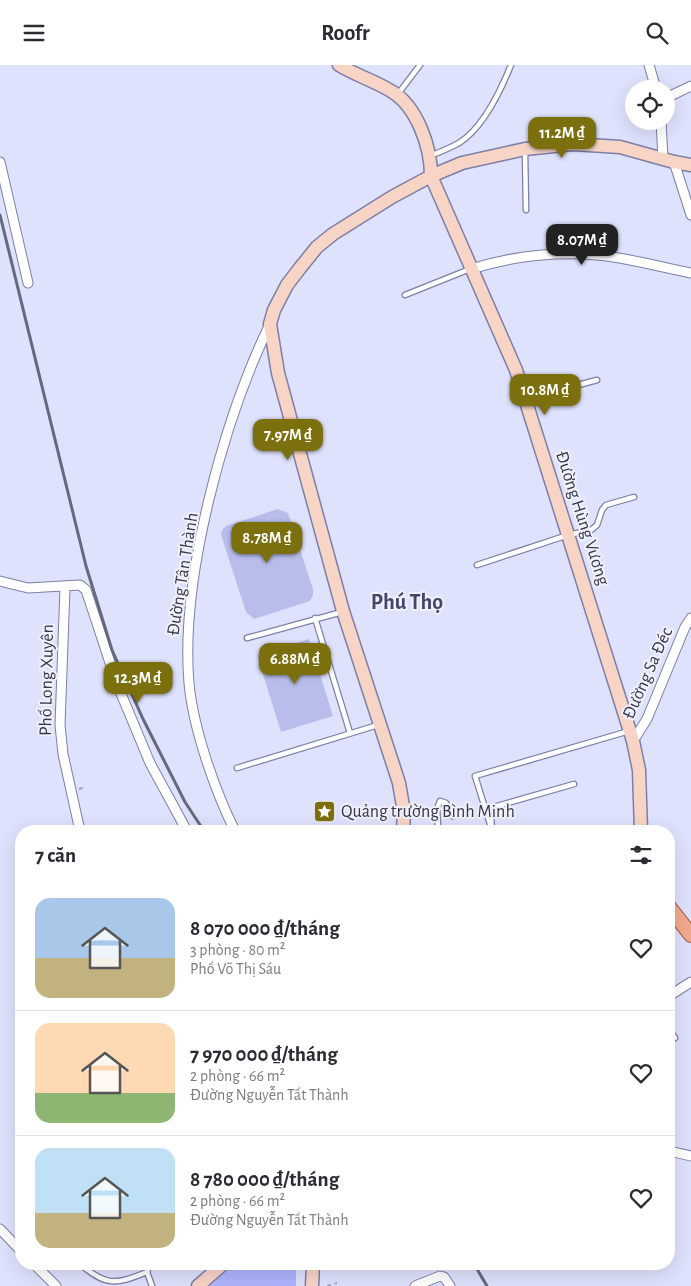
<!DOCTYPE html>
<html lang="vi">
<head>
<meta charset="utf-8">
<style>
	:root { --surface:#fff; --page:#f2f2f3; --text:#2b2b33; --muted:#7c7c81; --line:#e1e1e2; --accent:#7c6f0d }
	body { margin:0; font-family:"Alegreya Sans",sans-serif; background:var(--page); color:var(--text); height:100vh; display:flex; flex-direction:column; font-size:19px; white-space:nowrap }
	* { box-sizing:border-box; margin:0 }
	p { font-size:16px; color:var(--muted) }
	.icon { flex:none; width:28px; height:28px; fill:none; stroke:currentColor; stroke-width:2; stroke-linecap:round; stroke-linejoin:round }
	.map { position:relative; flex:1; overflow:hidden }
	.sheet { position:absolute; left:15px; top:760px; width:660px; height:445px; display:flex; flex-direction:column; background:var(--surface); border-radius:20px; box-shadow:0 5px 20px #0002 }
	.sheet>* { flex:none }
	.fabs { position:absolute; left:625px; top:15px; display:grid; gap:10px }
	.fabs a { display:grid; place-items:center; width:50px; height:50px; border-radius:50%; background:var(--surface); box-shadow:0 5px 20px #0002; font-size:25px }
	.price { position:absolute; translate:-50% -42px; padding:0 11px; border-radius:10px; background:var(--accent); color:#fff; font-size:16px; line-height:32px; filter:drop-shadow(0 1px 2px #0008) }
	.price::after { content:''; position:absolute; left:50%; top:30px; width:15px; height:11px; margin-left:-8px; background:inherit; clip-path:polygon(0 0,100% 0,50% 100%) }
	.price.active { background:#222; color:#fff }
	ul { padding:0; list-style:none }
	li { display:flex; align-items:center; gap:15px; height:125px; padding:0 20px }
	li+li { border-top:1px solid var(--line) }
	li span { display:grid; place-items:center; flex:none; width:140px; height:100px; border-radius:15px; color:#555 }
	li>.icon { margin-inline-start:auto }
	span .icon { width:60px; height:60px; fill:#fffc; stroke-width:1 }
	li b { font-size:21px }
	h2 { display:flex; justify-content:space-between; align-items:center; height:60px; padding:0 20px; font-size:21px }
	header { display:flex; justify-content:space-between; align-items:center; height:65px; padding:0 20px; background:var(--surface); font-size:22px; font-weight:700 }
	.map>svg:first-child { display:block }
	.green { fill:#aeb3fc }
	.building { fill:#b9bdec }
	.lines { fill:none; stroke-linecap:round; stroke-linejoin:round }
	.service-casing { stroke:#7c7fa8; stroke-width:7 }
	.minor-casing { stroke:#7c7fa8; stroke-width:11 }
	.secondary-casing { stroke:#7c7fa8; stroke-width:15 }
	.primary-casing { stroke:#aa5d45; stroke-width:16 }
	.path { stroke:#9fa2b9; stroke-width:2; stroke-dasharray:4 4; stroke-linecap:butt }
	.service { stroke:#fff; stroke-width:4.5 }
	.minor { stroke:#fff; stroke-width:9 }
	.secondary { stroke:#f8d4c6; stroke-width:12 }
	.primary { stroke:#f2aa8e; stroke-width:14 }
	.rail { stroke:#66697d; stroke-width:3 }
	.labels { text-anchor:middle; stroke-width:4; stroke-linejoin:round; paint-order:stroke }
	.street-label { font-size:18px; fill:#36384a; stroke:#eff0fa }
	.poi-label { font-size:18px; fill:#36384a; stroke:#eff0fa; text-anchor:start }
	.district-label { font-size:22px; font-weight:bold; fill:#44466b; stroke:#eff0fa }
</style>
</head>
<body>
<header><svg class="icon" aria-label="menu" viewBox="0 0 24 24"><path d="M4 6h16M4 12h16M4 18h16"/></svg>Roofr<svg class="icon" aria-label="search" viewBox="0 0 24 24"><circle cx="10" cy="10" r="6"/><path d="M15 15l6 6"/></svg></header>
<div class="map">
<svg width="691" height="1221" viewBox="0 0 691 1221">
	<rect width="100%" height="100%" fill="#dfe2fd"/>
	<!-- green -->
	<path class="green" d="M 233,1199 L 296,1199 L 296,1221 L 210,1221 Z"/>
	<!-- building -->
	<path class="building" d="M 278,444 L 288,448 L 313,524 L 313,530 L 310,536 L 254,554 L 246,547 L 221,470 L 222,465 L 226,461 Z
		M 309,574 L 333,651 L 281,667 L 257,590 Z"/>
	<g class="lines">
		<defs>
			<path id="service" d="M 398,29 L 420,0
				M 525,86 L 526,145
				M 430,91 C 440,87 450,83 459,78 C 483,63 501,25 511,0
				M 405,230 L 470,204
				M 526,334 L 597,315
				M 477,500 L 568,470 L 591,465 L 597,460 L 602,445 L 606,440 L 634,432
				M 315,553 L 350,668
				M 247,573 L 342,547
				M 237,703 L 378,660
				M 438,762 L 437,744 L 440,736 L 446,738 L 453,751
				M 491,762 L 475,711 L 629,666
				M 457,765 L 457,766
				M 425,766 L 438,762 L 445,766
				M 492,766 L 491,752 L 497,741 L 574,719
				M 669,964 L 675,973
				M 80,1199 C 106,1221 115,1220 147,1207
				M 150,1199 L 147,1207 L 152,1221"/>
			<path id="minor" d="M 649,0 L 656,24
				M 666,33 L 691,21
				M 661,56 L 663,94
				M 0,97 L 28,218
				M 674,97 L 691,150
				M 471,204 C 506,193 545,188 581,189 C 618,190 655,201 691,208
				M 0,516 L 28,523 L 80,520 L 86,525 L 117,619 L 150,698 L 187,766
				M 65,523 L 60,660 L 63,689 L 80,766
				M 633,676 L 647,654 L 685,562 L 691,553
				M 235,766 C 215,726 193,663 189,618 C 180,513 224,354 270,259
				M 669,931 L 691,917
				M 669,1086 L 691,1091
				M 0,1164 L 21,1186
				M 34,1199 L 56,1221
				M 415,1221 L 440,1211 L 444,1212 L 450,1221"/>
			<path id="secondary" d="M 339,0 C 355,10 375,16 391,26 C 417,41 431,82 431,111 L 516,305 L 633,676 L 639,705 L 641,766
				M 403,766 L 404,747 L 399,718 L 343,546 L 278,308 L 270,259 L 274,245 L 287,220 L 300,203 L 317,182 L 333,169 L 392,132 L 431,111 L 462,98 L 525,84 L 573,79 L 620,82 L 674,97 L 691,100
				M 198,1221 L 223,1199
				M 312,1221 L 313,1199"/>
			<path id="primary" d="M 669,842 L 691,870"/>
		</defs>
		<!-- service casing -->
		<use href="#service" class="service-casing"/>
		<!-- minor casing -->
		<use href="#minor" class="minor-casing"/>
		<!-- secondary casing -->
		<use href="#secondary" class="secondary-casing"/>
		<!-- primary casing -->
		<use href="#primary" class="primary-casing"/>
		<!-- path -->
		<path class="path" d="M 48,609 L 54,609
			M 79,724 L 86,722
			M 327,1221 L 337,1218"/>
		<!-- service -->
		<use href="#service" class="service"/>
		<!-- minor -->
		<use href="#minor" class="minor"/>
		<!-- secondary -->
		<use href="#secondary" class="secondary"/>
		<!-- primary -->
		<use href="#primary" class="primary"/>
		<!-- rail -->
		<path class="rail" d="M 0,150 L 86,501 L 112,585 L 143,654 L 185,737 L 204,766
			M 474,1199 L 487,1221"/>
	</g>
	<!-- icons -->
	<defs>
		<symbol id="sight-square" viewBox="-11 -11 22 22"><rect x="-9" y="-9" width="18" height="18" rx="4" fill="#7c6f0d" stroke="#eff0fa"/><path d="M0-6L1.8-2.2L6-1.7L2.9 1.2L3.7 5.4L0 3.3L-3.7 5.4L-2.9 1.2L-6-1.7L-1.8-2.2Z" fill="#fff"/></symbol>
	</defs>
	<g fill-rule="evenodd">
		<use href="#sight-square" x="312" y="734" width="25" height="25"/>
	</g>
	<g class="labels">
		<!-- street labels -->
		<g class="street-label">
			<text transform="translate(583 453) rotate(72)" y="6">Đường Hùng Vương</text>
			<text transform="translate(182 509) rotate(-81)" y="6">Đường Tân Thành</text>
			<text transform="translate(647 608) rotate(-66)" y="6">Đường Sa Đéc</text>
			<text transform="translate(46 615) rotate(-89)" y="6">Phố Long Xuyên</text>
		</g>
		<!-- poi labels -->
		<g class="poi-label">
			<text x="341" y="752">Quảng trường Bình Minh</text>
		</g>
		<!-- district labels -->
		<g class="district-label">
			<text x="407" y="544">Phú Thọ</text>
		</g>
	</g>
</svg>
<div class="fabs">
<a><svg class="icon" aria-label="locate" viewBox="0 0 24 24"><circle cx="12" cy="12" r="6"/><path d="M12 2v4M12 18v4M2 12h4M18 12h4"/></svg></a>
</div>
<b class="price" style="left:562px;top:94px">11.2M ₫</b>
<b class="price active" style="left:582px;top:201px">8.07M ₫</b>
<b class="price" style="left:545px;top:351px">10.8M ₫</b>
<b class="price" style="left:288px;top:396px">7.97M ₫</b>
<b class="price" style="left:267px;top:499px">8.78M ₫</b>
<b class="price" style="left:295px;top:620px">6.88M ₫</b>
<b class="price" style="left:138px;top:639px">12.3M ₫</b>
<section class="sheet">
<h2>7 căn<svg class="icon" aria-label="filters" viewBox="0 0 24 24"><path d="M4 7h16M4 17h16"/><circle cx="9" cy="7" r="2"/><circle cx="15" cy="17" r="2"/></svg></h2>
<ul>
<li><span style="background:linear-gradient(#a9c7e8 60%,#c2b280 0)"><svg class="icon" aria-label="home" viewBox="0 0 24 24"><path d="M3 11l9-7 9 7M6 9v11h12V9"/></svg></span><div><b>8 070 000 ₫/tháng</b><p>3 phòng · 80 m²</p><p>Phố Võ Thị Sáu</p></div><svg class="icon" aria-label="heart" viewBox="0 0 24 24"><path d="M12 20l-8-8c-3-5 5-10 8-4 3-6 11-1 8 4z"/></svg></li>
<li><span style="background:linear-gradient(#ffd9b3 70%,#8fb573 0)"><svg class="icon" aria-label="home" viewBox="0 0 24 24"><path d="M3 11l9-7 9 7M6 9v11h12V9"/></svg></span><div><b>7 970 000 ₫/tháng</b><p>2 phòng · 66 m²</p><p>Đường Nguyễn Tất Thành</p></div><svg class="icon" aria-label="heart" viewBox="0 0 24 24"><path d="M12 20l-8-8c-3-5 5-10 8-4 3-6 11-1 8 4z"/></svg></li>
<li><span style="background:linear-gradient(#bfe0f5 65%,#c2b280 0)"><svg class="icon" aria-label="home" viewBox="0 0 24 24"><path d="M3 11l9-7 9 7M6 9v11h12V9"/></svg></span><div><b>8 780 000 ₫/tháng</b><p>2 phòng · 66 m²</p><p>Đường Nguyễn Tất Thành</p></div><svg class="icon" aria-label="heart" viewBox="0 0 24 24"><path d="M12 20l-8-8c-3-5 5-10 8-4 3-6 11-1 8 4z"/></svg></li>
</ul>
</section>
</div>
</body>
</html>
